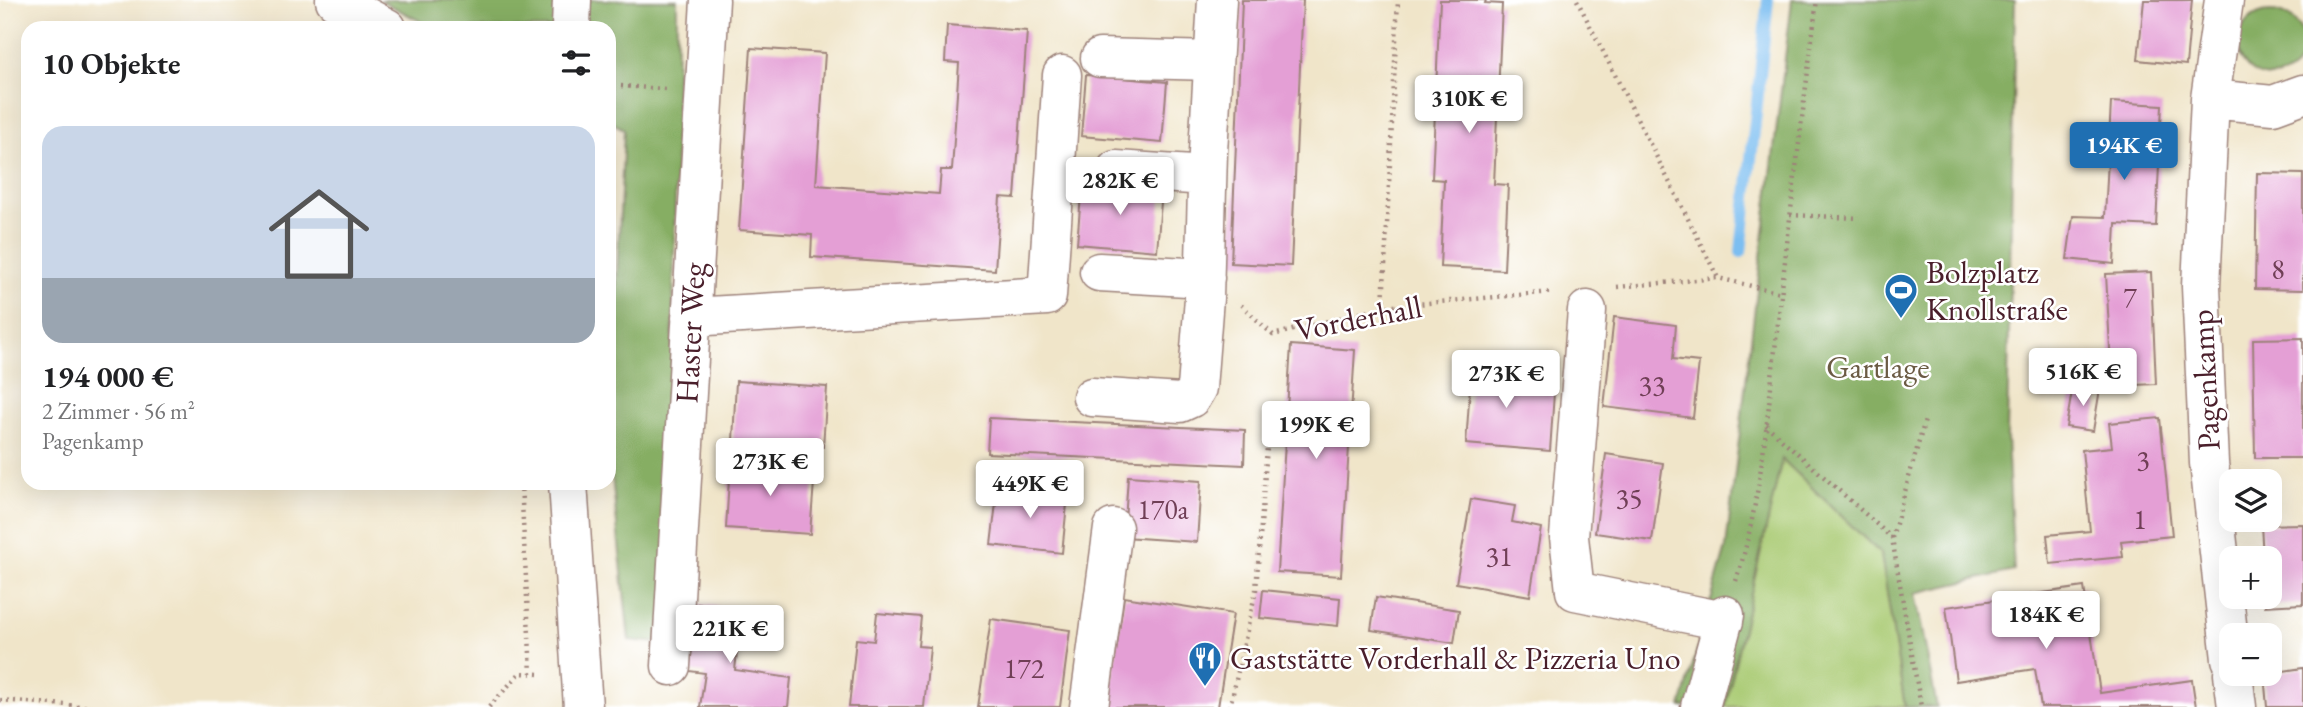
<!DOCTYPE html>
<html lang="de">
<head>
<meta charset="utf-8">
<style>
	:root { --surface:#fff; --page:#f2f2f2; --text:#202124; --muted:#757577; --accent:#1f6fb2 }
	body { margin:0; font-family:"EB Garamond",serif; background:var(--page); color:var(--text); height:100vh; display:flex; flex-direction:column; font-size:26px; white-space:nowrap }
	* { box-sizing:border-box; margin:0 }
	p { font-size:23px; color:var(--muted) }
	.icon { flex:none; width:38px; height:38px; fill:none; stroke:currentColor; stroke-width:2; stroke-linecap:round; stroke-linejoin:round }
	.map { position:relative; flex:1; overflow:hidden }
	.side { position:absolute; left:21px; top:21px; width:595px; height:469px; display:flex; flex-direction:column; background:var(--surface); border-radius:21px; box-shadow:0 7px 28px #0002 }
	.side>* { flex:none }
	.tools { position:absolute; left:2219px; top:469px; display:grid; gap:14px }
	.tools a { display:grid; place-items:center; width:63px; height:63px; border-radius:14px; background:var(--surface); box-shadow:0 7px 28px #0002; font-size:35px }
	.price { position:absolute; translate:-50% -60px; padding:0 16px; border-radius:7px; background:#fff; color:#222; font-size:23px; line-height:46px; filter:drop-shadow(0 2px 4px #0008) }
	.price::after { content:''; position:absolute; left:50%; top:42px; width:21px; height:16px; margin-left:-10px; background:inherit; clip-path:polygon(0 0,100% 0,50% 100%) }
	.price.current { background:var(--accent); color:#fff }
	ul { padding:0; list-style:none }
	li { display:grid; align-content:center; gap:14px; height:371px; padding:0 21px }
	li span { display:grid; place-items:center; height:217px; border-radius:21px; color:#555 }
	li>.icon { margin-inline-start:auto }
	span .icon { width:126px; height:126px; fill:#fffc; stroke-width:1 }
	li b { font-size:30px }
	h2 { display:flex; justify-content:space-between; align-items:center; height:84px; padding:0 21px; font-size:30px }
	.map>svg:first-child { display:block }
	.green { fill:#a9ca72; stroke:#7a744e; stroke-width:2 }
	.forest { fill:#86ae64; stroke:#686648; stroke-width:2 }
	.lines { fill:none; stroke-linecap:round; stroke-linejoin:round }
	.stream { stroke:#7bbef1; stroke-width:12 }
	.building { fill:#e49fd5 }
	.minor-casing { stroke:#9d827a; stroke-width:41 }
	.path { stroke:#9d827a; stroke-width:4.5; stroke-dasharray:2 5; stroke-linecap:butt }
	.minor { stroke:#fff; stroke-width:38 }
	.labels { text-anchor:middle; stroke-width:5; stroke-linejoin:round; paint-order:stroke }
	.number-label { font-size:28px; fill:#703f56 }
	.poi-label { font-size:32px; fill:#4a1f2b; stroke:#fff; text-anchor:start }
	.street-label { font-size:32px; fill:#4a1f2b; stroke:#fff }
	.park-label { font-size:32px; fill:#6b5b44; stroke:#fff }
</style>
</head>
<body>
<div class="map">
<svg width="2303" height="707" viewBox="0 0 2303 707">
	<rect width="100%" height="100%" fill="#fff"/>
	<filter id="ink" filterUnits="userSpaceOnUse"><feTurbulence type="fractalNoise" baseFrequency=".0143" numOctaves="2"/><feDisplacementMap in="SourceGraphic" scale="14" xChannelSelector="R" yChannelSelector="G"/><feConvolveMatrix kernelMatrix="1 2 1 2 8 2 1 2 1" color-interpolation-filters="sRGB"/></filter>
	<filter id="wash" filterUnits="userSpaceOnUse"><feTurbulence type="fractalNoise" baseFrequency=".00686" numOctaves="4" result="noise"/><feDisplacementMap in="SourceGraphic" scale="28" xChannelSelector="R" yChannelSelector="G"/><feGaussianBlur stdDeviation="1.57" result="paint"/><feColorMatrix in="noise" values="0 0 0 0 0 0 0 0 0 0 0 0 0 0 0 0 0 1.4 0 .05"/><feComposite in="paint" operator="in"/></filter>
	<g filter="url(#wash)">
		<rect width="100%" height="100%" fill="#f0e5c9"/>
		<!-- green -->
		<path class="green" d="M 1782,458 L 1881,554 L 1905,707 L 1725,707 Z"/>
		<!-- forest -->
		<path class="forest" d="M 380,0 L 677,0 L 676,152 L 667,644 L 629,640 L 609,448 L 624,129 L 609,121 L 609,28 L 433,28 Z
			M 1792,0 L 2015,0 L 2007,438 L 2014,571 L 1915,593 L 1937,707 L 1905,707 L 1881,554 L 1782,459 L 1725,707 L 1681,707 L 1726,547 Z
			M2238 44a33 33 0 1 1 66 0a33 33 0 1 1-66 0Z"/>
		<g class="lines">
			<!-- stream -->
			<path class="stream" d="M 1741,252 L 1768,0"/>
		</g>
		<g id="blocks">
			<!-- building -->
			<path class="building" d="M 1242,0 L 1303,0 L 1291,266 L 1231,263 Z
				M 1440,0 L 1486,0 L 1485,3 L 1502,4 L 1494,184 L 1508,185 L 1504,270 L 1440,267 L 1444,180 L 1432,179 Z
				M 2144,0 L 2192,0 L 2186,65 L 2138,60 Z
				M 947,25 L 1027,31 L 1015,198 L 1000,197 L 995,270 L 811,257 L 812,235 L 739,230 L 751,48 L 825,53 L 816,185 L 939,194 L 941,170 L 952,170 L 959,63 L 945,62 Z
				M 1086,75 L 1167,82 L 1162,143 L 1081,136 Z
				M 2111,102 L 2162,105 L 2156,226 L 2116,224 L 2114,264 L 2067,259 L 2073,216 L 2105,217 Z
				M 2257,173 L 2303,174 L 2303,290 L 2255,289 Z
				M 1082,183 L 1162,190 L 1157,251 L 1077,244 Z
				M 2151,272 L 2156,384 L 2112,386 L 2106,274 Z
				M 1614,317 L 1676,325 L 1673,359 L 1699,362 L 1693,418 L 1604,407 Z
				M 2303,338 L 2303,458 L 2255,458 L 2253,339 Z
				M 1291,345 L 1355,350 L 1341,576 L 1277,572 Z
				M 1472,358 L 1512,361 L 1510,389 L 1554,393 L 1550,451 L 1466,444 Z
				M 736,381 L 827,387 L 823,447 L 733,441 Z
				M 2073,385 L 2100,389 L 2093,431 L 2066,427 Z
				M 989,418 L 1245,430 L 1244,465 L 987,453 Z
				M 2160,418 L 2172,536 L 2121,541 L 2123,557 L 2050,564 L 2047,535 L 2090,531 L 2082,450 L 2112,447 L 2109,423 Z
				M 1606,454 L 1663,463 L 1652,541 L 1595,533 Z
				M 730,463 L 815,469 L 810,534 L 726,528 Z
				M 1128,476 L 1201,481 L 1197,542 L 1124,537 Z
				M 998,486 L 1068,494 L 1062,553 L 991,545 Z
				M 1471,499 L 1515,506 L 1512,522 L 1541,528 L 1530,596 L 1456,583 Z
				M 2303,524 L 2303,604 L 2265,606 L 2264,597 L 2270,597 L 2270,558 L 2263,558 L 2261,525 Z
				M 2084,587 L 2100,693 L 2192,680 L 2196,707 L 2041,707 L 2035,669 L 1956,681 L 1946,607 Z
				M 1263,590 L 1340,598 L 1338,626 L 1260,618 Z
				M 1124,597 L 1233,614 L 1218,707 L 1108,707 Z
				M 1376,597 L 1459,610 L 1454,643 L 1371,630 Z
				M 698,604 L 742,610 L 735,670 L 791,678 L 788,707 L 700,707 L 705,673 L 689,671 Z
				M 877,613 L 921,617 L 918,646 L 930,647 L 924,707 L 849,707 L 856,639 L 874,641 Z
				M 991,619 L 1070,630 L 1060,707 L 978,707 Z
				M 2303,668 L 2303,707 L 2267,707 L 2264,674 Z"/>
		</g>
	</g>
	<g filter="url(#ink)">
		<use href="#blocks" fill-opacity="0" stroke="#9d827a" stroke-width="2"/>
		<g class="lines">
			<defs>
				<path id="minor" d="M 335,0 L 387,28
					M 2224,0 L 2210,99 L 2201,286 L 2209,463 L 2231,659
					M 571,28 L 572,0
					M 1100,58 L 1213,61
					M 2210,99 L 2273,105 L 2303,94
					M 1116,170 L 1207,176
					M 1099,272 L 1205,278
					M 1587,310 L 1569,537 L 1575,591 L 1724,621
					M 691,317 L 1047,296 L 1062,75
					M 1092,397 L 1180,403 L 1191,398 L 1197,388 L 1204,298 L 1208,152 L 1217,0
					M 568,483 L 583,707
					M 671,666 L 710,0
					M 2233,674 L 2237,707
					M 1089,707 L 1113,528
					M 1700,707 L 1725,615"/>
			</defs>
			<!-- minor casing -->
			<use href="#minor" class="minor-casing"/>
			<!-- path -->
			<path class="path" d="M 1577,0 L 1718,278
				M 621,86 L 665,89
				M 1790,215 L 1859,218
				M 1617,287 L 1718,278 L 1781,293
				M 1241,305 L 1273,335 L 1383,307 L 1552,292
				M 1383,307 L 1398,0
				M 1766,425 L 1892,538 L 1921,707
				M 521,483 L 531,673
				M 1892,538 L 1925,420
				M 1736,581 C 1762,501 1768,407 1778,323 C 1790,215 1803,108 1817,0
				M 0,700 L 93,707
				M 489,707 L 520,673 L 541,674
				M 1230,707 L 1256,590 L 1269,421"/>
			<!-- minor -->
			<use href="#minor" class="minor"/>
		</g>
	</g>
	<!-- icons -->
	<defs>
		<symbol id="stadium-pin" viewBox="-11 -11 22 30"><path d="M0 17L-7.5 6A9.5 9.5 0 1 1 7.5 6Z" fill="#1f6fb2" stroke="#fff"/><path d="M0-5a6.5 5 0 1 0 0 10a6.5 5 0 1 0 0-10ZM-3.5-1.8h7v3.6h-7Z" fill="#fff"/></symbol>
		<symbol id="restaurant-pin" viewBox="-11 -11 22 30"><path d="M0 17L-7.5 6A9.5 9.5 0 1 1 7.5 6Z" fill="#1f6fb2" stroke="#fff"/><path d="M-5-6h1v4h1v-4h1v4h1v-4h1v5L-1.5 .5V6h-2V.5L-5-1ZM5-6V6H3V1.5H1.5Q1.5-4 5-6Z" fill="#fff"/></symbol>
	</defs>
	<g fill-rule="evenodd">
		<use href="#stadium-pin" x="1882" y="271" width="38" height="52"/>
		<use href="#restaurant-pin" x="1186" y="639" width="38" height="52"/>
	</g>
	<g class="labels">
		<!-- number labels -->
		<g class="number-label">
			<text x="2278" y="279">8</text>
			<text x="2130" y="307">7</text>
			<text x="1652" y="395">33</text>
			<text x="2143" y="470">3</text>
			<text x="1629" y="508">35</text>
			<text x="1163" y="519">170a</text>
			<text x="2140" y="529">1</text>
			<text x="1499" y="566">31</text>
			<text x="1024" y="678">172</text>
		</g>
		<!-- poi labels -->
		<g class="poi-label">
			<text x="1926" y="283">Bolzplatz<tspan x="1926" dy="37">Knollstraße</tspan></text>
			<text x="1230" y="669">Gaststätte Vorderhall &amp; Pizzeria Uno</text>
		</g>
		<!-- street labels -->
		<g class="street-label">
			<text transform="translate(1358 318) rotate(-11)" y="11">Vorderhall</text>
			<text transform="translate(690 333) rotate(-87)" y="11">Haster Weg</text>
			<text transform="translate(2205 380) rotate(-93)" y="11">Pagenkamp</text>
		</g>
		<!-- park labels -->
		<g class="park-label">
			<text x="1878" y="378">Gartlage</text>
		</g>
	</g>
</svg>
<div class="tools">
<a><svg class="icon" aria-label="layers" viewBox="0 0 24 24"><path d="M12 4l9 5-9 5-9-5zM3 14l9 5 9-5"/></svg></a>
<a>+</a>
<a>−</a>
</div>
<b class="price" style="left:1469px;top:135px">310K €</b>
<b class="price current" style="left:2124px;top:182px">194K €</b>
<b class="price" style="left:1120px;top:217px">282K €</b>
<b class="price" style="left:2083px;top:408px">516K €</b>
<b class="price" style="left:1506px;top:410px">273K €</b>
<b class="price" style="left:1316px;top:461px">199K €</b>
<b class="price" style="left:770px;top:498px">273K €</b>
<b class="price" style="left:1030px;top:520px">449K €</b>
<b class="price" style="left:2046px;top:651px">184K €</b>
<b class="price" style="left:730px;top:665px">221K €</b>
<section class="side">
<h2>10 Objekte<svg class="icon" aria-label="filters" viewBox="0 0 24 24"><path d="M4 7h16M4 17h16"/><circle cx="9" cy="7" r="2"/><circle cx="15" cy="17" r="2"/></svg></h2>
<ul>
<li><span style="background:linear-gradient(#c9d6e8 70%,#9aa5b1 0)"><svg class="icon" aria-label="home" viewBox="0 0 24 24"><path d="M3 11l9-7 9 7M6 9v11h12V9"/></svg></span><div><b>194 000 €</b><p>2 Zimmer · 56 m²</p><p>Pagenkamp</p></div></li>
</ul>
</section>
</div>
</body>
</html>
